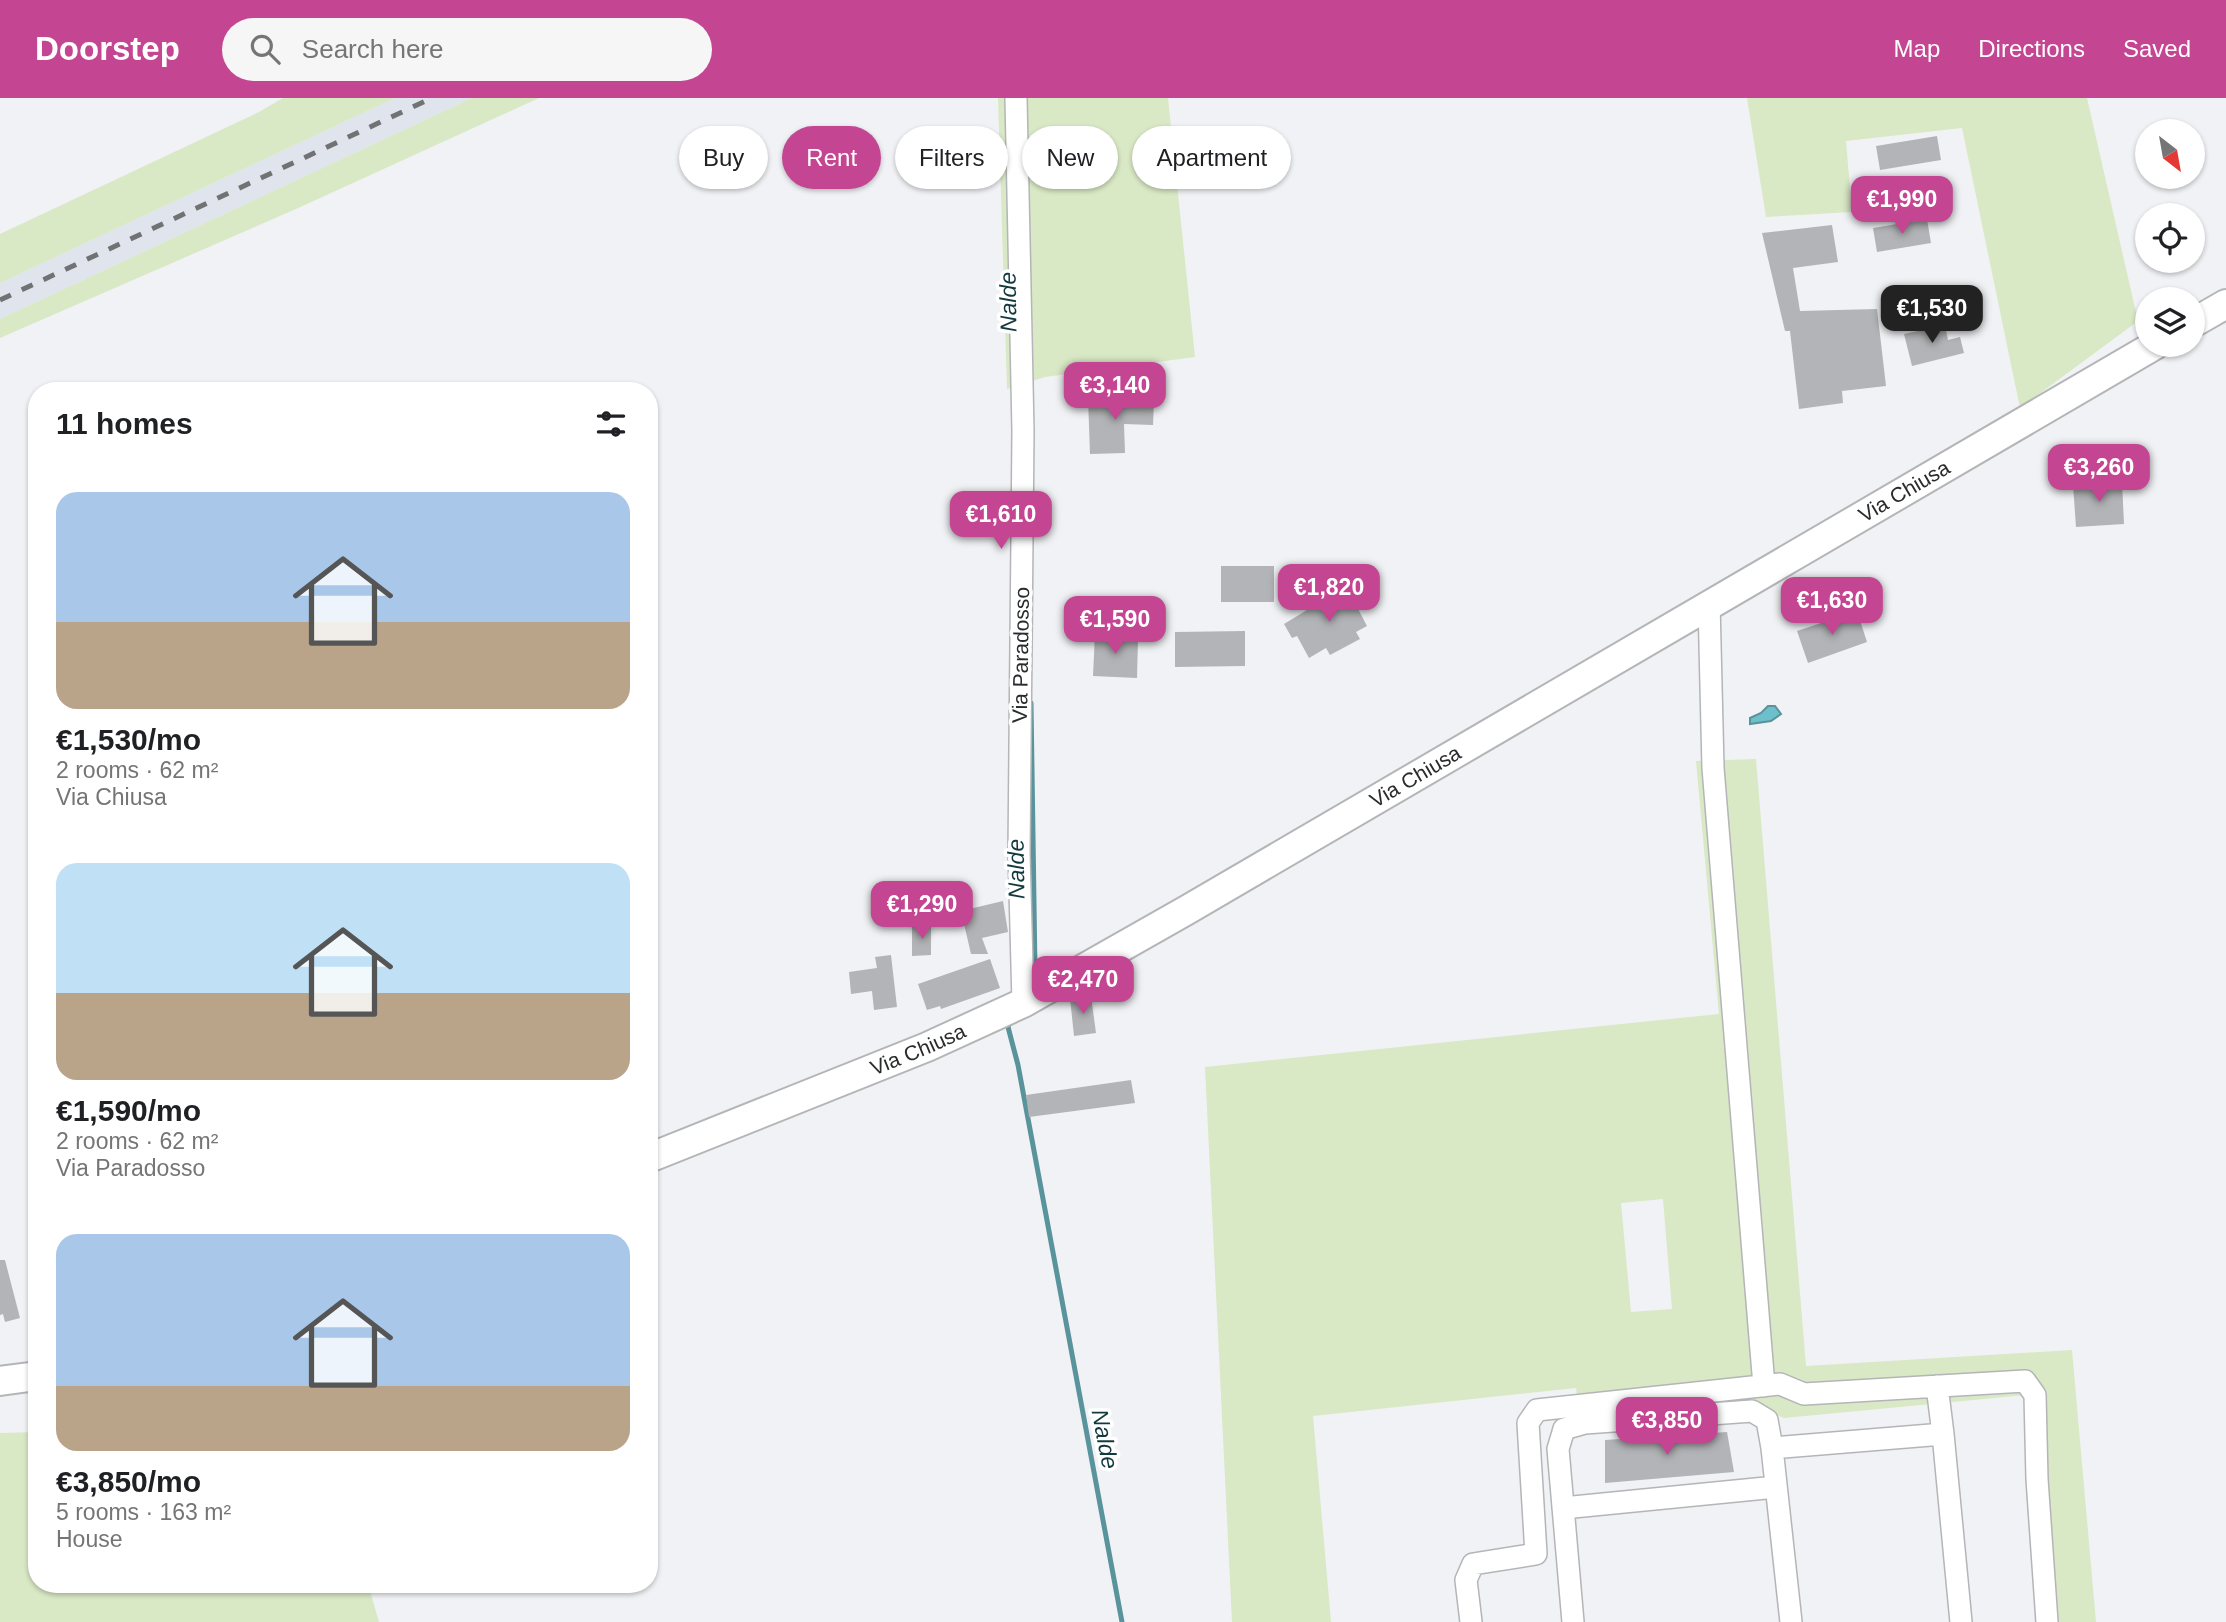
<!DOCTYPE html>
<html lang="en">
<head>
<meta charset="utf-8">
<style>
	:root { --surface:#fff; --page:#f6f6f6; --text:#202124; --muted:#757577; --accent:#c44592 }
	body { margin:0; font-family:Helvetica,sans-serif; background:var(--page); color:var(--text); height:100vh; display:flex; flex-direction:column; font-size:26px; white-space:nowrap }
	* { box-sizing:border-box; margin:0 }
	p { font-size:23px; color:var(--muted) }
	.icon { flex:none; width:38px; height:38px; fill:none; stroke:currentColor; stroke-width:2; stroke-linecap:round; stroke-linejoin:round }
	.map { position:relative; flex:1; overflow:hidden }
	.sheet { position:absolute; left:28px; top:284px; width:630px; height:1211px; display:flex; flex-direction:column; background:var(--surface); border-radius:28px; box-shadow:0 2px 5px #0004 }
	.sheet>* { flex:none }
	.hud { position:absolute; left:679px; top:28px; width:665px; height:63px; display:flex; gap:14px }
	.needle { width:46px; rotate:149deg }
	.controls { position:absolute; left:2135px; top:21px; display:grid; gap:14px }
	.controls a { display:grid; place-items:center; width:70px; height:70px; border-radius:50%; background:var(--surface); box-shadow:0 2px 5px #0004; font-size:35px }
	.price { position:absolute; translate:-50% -60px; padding:0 16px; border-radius:14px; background:var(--accent); color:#fff; font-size:23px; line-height:46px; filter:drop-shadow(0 2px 4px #0008) }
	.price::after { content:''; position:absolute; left:50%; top:42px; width:21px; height:16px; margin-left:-10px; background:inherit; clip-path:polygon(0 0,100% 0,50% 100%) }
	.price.active { background:#222; color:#fff }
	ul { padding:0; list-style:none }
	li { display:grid; align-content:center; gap:14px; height:371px; padding:0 28px }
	li span { display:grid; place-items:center; height:217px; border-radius:21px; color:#555 }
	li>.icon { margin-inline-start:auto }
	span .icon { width:126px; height:126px; fill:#fffc; stroke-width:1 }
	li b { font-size:30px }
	h2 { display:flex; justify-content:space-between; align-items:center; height:84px; padding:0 28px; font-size:30px }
	.tag { padding:0 24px; border-radius:32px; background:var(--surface); box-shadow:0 2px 5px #0004; font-size:24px; line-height:63px }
	.tag.active { background:var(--accent); color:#fff }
	header { display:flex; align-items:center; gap:42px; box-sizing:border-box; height:98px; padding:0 35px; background:var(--accent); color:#fff }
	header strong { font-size:33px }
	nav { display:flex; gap:38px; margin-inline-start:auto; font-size:24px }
	.search { width:490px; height:63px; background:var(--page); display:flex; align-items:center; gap:18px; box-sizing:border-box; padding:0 24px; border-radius:38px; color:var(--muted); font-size:26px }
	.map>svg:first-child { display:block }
	.built { fill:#dfe4ed }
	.green { fill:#d9e8c5; fill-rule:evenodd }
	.water { fill:#6dc0cb; stroke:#59939b; stroke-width:2 }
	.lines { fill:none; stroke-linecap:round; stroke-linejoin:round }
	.stream { stroke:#59939b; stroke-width:5 }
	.building { fill:#b3b4b7 }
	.minor-casing { stroke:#b4b5b7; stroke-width:24 }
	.major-casing { stroke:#b4b5b7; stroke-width:32 }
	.minor { stroke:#fff; stroke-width:21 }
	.major { stroke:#fff; stroke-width:28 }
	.rail { stroke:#717274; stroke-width:5; stroke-dasharray:12 12; stroke-linecap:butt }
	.labels { text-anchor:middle; stroke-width:7; stroke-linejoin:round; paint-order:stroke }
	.street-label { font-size:21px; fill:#2a2b2c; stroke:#fff }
	.water-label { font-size:23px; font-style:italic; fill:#11393e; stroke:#fff }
</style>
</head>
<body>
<header>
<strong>Doorstep</strong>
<div class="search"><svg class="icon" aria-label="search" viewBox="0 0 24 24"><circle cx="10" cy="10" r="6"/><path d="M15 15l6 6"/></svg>Search here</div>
<nav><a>Map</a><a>Directions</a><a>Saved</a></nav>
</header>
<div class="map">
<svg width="2226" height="1524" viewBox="0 0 2226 1524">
	<rect width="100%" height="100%" fill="#f1f2f5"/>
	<!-- built -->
	<path class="built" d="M 395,0 L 472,0 L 0,221 L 0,185 Z"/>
	<!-- green -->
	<path class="green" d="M 283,0 L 395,0 L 0,185 L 0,136 L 259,14 Z
		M 472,0 L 539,0 L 296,111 L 0,240 L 0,221 Z
		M 998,0 L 1168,0 L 1195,259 L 1045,279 L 1007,291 Z
		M 1747,0 L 2087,0 L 2138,223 L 2020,310 L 1962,30 L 1846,43 L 1852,114 L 1766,119 Z
		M 1756,661 L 1806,1268 L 2072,1252 L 2096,1524 L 2035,1524 L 2026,1297 L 1784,1320 L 1751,1306 L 1580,1319 L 1576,1290 L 1313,1318 L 1331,1524 L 1232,1524 L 1205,969 L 1719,916 L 1696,663 ZM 1663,1101 L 1672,1211 L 1631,1214 L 1621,1105 Z
		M 37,1334 L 37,1486 L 368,1486 L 379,1524 L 0,1524 L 0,1335 Z"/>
	<!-- water -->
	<path class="water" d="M 1768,608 L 1775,608 L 1781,616 L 1771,623 L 1750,626 L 1750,620 L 1761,615 Z"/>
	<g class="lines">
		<!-- stream -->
		<path class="stream" d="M 1031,605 L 1035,872 L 1031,881
			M 1011,922 L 1008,929 L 1018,967 L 1122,1524"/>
	</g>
	<!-- building -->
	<path class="building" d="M 1937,38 L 1941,62 L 1880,72 L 1876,48 Z
		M 1927,121 L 1931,145 L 1877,154 L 1873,130 Z
		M 1832,127 L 1838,164 L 1793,170 L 1800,213 L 1877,211 L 1886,288 L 1842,293 L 1843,305 L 1799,311 L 1790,233 L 1785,233 L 1762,135 Z
		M 1945,227 L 1948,242 L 1960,239 L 1964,255 L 1912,268 L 1904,236 Z
		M 1123,299 L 1123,303 L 1154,303 L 1153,327 L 1124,326 L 1125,355 L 1090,356 L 1088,300 Z
		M 2122,384 L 2124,426 L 2076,429 L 2073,387 Z
		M 1221,468 L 1274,468 L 1274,504 L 1221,504 Z
		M 1348,487 L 1358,505 L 1355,505 L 1367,528 L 1356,534 L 1360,541 L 1330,557 L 1326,550 L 1309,560 L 1297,538 L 1292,540 L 1284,526 Z
		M 1857,513 L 1867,544 L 1808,565 L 1797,533 Z
		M 1245,533 L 1245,568 L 1175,569 L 1175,534 Z
		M 1095,535 L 1130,537 L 1130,542 L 1138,542 L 1137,580 L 1093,578 Z
		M 1003,803 L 1008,834 L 982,840 L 988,856 L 971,856 L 961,813 Z
		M 931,828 L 931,857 L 912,858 L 912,829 Z
		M 891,857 L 897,909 L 874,912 L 872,893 L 851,896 L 849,874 L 877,870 L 875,859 Z
		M 990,861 L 1000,890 L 941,911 L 940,908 L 927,912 L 918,886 Z
		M 1091,898 L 1096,935 L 1074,938 L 1070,900 Z
		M 1131,982 L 1135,1005 L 1029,1019 L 1026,997 Z
		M 0,1162 L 5,1162 L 20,1220 L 5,1224 L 3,1216 L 0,1217 Z
		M 1727,1334 L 1734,1374 L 1605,1385 L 1605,1342 Z"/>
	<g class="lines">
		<defs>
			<path id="minor" d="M 1016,0 L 1023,333 L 1019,755 L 1023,905
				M 1709,505 L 1713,670 L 1764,1288
				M 1937,1288 L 1943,1336
				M 1563,1410 L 1776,1389
				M 1471,1524 L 1466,1482 L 1473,1466 L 1536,1456 L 1528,1325 L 1537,1312 L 1780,1286 L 1804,1296 L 2025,1283 L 2035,1297 L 2037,1381 L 2047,1524
				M 1573,1524 L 1558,1351 L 1564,1331 L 1585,1325 L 1752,1313 L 1767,1322 L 1772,1350
				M 1791,1524 L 1772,1350 L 1943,1336 L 1961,1524"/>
			<g id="major">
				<path d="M 2193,225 L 2226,206"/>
				<path id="s1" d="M 649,1060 L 927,949 L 1023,905 L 1187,812 L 2155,247"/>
				<path d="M 0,1283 L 37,1278"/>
			</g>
		</defs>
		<!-- minor casing -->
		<use href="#minor" class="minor-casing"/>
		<!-- major casing -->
		<use href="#major" class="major-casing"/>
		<!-- minor -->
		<use href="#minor" class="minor"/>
		<!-- major -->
		<use href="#major" class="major"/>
		<!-- rail -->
		<path class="rail" d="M 0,202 L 432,0"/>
	</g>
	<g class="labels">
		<!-- street labels -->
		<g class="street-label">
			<text dy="7" stroke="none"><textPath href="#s1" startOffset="1424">Via Chiusa</textPath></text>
			<text transform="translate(1021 557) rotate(-89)" y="7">Via Paradosso</text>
			<text dy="7" stroke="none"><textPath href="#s1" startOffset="858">Via Chiusa</textPath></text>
			<text dy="7" stroke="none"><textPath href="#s1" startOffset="290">Via Chiusa</textPath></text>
		</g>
		<!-- water labels -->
		<g class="water-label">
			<text transform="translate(1008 204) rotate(-91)" y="8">Nalde</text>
			<text transform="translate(1016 771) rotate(-91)" y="8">Nalde</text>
			<text transform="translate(1105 1341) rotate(79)" y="8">Nalde</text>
		</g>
	</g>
</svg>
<div class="controls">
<a><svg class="needle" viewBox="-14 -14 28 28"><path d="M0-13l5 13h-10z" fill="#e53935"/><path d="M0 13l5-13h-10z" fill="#757577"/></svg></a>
<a><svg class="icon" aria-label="locate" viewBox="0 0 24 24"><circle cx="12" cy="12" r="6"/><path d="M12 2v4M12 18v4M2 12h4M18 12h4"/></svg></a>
<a><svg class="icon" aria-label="layers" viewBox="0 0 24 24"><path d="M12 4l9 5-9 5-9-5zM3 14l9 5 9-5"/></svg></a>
</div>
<b class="price" style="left:1902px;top:138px">€1,990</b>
<b class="price active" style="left:1932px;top:247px">€1,530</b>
<b class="price" style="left:1115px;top:324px">€3,140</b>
<b class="price" style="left:2099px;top:406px">€3,260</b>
<b class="price" style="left:1001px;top:453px">€1,610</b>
<b class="price" style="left:1329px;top:526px">€1,820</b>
<b class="price" style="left:1832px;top:539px">€1,630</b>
<b class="price" style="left:1115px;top:558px">€1,590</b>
<b class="price" style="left:922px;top:843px">€1,290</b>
<b class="price" style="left:1083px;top:918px">€2,470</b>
<b class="price" style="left:1667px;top:1359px">€3,850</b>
<div class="hud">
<a class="tag">Buy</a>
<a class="tag active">Rent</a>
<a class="tag">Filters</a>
<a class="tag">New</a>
<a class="tag">Apartment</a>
</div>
<section class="sheet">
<h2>11 homes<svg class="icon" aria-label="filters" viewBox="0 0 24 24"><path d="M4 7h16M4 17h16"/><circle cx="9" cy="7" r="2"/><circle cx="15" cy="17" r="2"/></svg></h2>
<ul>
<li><span style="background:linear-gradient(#a9c7e8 60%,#b9a48a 0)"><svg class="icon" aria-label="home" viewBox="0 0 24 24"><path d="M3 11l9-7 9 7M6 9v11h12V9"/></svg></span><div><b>€1,530/mo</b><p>2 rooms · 62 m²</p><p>Via Chiusa</p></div></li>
<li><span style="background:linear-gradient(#bfe0f5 60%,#b9a48a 0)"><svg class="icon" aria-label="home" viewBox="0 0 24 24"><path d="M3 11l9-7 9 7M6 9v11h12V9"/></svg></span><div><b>€1,590/mo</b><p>2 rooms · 62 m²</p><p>Via Paradosso</p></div></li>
<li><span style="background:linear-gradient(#a9c7e8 70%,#b9a48a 0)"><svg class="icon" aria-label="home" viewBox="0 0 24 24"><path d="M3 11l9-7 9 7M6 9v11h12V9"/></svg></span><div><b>€3,850/mo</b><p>5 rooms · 163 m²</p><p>House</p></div></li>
</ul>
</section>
</div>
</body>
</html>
